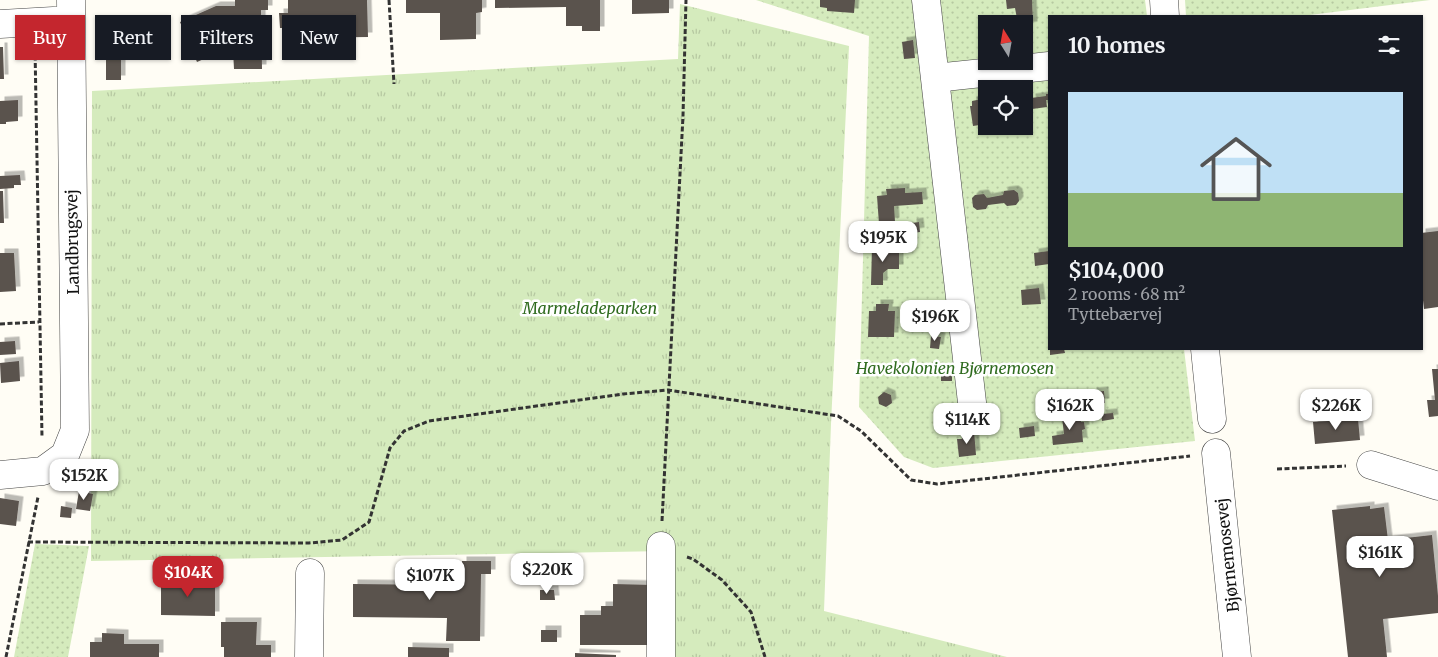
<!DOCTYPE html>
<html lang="en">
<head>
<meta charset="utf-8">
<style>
	:root { --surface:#171b24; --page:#20242c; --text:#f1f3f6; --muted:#9ea1a6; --line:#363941; --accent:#c4262e }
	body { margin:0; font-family:Merriweather,serif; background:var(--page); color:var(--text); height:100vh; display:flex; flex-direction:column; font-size:19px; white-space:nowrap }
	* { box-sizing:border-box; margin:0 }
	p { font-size:16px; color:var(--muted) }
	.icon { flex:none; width:28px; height:28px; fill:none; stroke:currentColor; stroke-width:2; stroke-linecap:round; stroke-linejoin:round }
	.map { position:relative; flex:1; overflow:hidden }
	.panel { position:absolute; left:1048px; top:15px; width:375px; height:335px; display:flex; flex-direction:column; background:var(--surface); border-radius:0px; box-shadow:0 1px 4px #0004 }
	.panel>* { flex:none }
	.hud { position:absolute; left:15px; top:15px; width:475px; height:45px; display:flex; gap:10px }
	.needle { width:32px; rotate:349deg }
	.fabs { position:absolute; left:978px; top:15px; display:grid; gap:10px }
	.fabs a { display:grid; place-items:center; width:55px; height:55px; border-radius:0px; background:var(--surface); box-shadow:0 1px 4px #0004; font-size:25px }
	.price { position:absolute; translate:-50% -42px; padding:0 11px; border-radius:10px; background:#fff; color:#222; font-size:16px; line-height:32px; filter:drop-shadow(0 1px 2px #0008) }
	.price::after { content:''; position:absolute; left:50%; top:30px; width:15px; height:11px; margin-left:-8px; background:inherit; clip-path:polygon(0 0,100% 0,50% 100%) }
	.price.current { background:var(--accent); color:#fff }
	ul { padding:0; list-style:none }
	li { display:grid; align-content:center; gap:10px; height:265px; padding:0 20px }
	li+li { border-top:1px solid var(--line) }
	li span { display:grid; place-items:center; height:155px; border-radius:0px; color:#555 }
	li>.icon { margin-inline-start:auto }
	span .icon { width:90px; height:90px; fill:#fffc; stroke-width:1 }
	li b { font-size:21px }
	h2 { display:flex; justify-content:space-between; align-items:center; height:60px; padding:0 20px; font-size:21px }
	.tag { padding:0 18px; border-radius:0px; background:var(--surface); box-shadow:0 1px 4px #0004; font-size:18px; line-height:45px }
	.tag.current { background:var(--accent); color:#fff }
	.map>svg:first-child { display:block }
	.grass { fill:url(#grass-dots); fill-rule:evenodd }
	.park { fill:url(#park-tufts) }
	.building { fill:#5a524d; filter:url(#shadow) }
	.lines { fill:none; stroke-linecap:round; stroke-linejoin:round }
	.minor-casing { stroke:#444; stroke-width:29 }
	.path { stroke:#333; stroke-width:3; stroke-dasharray:5 2.5; stroke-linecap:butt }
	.minor { stroke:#fff; stroke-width:28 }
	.labels { text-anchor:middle; stroke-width:5; stroke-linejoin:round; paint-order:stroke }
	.street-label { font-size:16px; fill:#111; stroke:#fff }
	.park-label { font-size:16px; font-style:italic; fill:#2f6b1f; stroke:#fff }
</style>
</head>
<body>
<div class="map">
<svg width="1438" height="657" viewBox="0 0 1438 657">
	<defs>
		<pattern id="grass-dots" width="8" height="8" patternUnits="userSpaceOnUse" patternTransform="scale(1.25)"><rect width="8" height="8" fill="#d5ebbd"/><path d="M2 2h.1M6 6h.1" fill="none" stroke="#b6c8a1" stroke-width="1.8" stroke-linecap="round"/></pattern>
		<pattern id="park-tufts" width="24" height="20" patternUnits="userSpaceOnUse" patternTransform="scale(1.25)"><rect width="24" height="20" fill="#d5ebbd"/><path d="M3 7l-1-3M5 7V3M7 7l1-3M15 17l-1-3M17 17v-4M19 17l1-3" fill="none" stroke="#b6c8a1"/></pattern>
		<filter id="shadow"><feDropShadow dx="4.5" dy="-4.5" stdDeviation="0" flood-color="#0004"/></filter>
	</defs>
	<rect width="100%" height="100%" fill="#fffdf5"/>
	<!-- grass -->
	<path class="grass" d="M 756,0 L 1145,0 L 1147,16 L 1049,16 L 1049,349 L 1184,349 L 1195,441 L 933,468 L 904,457 L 859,407 L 869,36 ZM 986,24 L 1024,24 L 1024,61 L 986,61 ZM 986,89 L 1024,89 L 1024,126 L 986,126 Z
		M 1185,0 L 1430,0 L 1302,16 L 1186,16 Z
		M 35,544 L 89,546 L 68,657 L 14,657 Z"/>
	<!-- park -->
	<path class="park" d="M 680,4 L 849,46 L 831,424 L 824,611 L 1007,657 L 675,657 L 673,553 L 667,551 L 91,561 L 92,91 L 678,59 Z"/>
	<!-- building -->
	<path class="building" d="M 235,0 L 268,0 L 268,10 L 261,10 L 262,69 L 234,69 L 233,50 L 224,50 L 197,62 L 180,22 L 216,6 L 235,6 Z
		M 288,0 L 367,0 L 368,37 L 288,38 L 288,28 L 280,28 L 279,13 L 288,13 Z
		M 406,0 L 482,0 L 482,12 L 476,13 L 476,39 L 440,40 L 440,13 L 406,13 Z
		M 495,0 L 600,0 L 600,31 L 582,31 L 582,26 L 566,26 L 566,7 L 495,8 Z
		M 632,0 L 669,0 L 669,13 L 632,14 Z
		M 820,0 L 855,0 L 854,13 L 827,11 L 827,8 L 820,7 Z
		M 1006,0 L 1032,0 L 1033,26 L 1024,27 L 1024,24 L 1018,24 L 1015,8 L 1007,9 Z
		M 913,40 L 915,58 L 904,59 L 902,42 Z
		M 0,47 L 3,47 L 4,79 L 0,79 Z
		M 106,54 L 121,54 L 121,80 L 106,80 Z
		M 1046,94 L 1049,94 L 1049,100 L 1046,100 L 1047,107 L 1032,109 L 1031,98 L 1046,96 Z
		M 982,99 L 982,104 L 986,104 L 986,124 L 973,126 L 970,106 L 972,106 L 972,101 Z
		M 18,100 L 18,121 L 6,122 L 6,124 L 0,124 L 0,101 Z
		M 1024,101 L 1025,101 L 1027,118 L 1024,118 Z
		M 20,175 L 21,185 L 14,185 L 14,188 L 0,189 L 0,176 Z
		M 905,188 L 905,193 L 922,192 L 923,204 L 894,206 L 895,222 L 879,224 L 877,196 L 887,195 L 886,189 Z
		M 1014,190 L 1018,193 L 1019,201 L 1016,205 L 1007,206 L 1004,203 L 988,205 L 986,209 L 977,210 L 973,207 L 972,198 L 975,195 L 984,194 L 987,198 L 1003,195 L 1004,191 Z
		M 0,191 L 3,191 L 4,223 L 0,223 Z
		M 919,222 L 920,232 L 913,233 L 912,223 Z
		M 1438,231 L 1438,307 L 1424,309 L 1421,283 L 1421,233 Z
		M 872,247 L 899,247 L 899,269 L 888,269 L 883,273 L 883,285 L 871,285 Z
		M 1049,251 L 1049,264 L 1035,266 L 1034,253 Z
		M 0,253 L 14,253 L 16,291 L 0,292 Z
		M 1039,288 L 1041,304 L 1022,305 L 1021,290 Z
		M 876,304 L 889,304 L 888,311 L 895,311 L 894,337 L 868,337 L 869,311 L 876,311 Z
		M 931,336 L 941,337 L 939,349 L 930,348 Z
		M 15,341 L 16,354 L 0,355 L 0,342 Z
		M 1050,349 L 1064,349 L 1065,353 L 1050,355 Z
		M 19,361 L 20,381 L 1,383 L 0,363 Z
		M 941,369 L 952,370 L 952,381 L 941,381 Z
		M 1432,369 L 1438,369 L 1438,416 L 1429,417 L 1427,400 L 1435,400 Z
		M 1104,391 L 1105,403 L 1094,404 L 1092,392 Z
		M 884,392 L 891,395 L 892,403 L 886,407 L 879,404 L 878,397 Z
		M 1113,413 L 1114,419 L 1102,421 L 1101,414 Z
		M 1080,415 L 1081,422 L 1084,422 L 1085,429 L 1082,430 L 1083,442 L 1053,445 L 1052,436 L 1064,434 L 1062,417 Z
		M 1358,419 L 1360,440 L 1315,444 L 1313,422 Z
		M 1034,426 L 1035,436 L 1020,438 L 1019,428 Z
		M 974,431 L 976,455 L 959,457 L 957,439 L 962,439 L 962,432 Z
		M 79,491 L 93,494 L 90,511 L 76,509 Z
		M 0,498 L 19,501 L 16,526 L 0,524 Z
		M 61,506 L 72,508 L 71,518 L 60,517 Z
		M 1370,506 L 1370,509 L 1384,507 L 1388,540 L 1432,535 L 1438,596 L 1438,613 L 1383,619 L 1387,657 L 1348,657 L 1332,510 Z
		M 462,561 L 491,561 L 491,574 L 481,574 L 480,641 L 446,641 L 447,618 L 353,617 L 353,584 L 448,585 L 448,573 L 462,573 Z
		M 185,578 L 201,578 L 201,581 L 215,581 L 215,616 L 161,615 L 161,580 L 185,581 Z
		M 613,584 L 655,585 L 654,645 L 580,645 L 580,615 L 601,615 L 601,606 L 613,606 Z
		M 540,590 L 554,590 L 555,600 L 540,600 Z
		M 221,622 L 257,622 L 256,645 L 271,645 L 271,657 L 224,657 L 224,647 L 221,647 Z
		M 541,630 L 557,630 L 557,642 L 541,642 Z
		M 102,633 L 124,634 L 124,644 L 159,644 L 159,657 L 90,657 L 90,642 L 102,642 Z
		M 408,647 L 449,648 L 449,657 L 408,657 Z
		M 575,653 L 616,655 L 616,657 L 575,657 Z"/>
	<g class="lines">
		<defs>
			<path id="minor" d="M 926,0 L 973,411
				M 1164,0 L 1165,16
				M 0,24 L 71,20
				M 935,78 L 1049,66
				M 1205,349 L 1212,419
				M 1216,453 L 1237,657
				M 1371,465 L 1438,486
				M 0,475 L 43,471 L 65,455 L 75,430 L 71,0
				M 661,546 L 661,657
				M 309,657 L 310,573"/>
		</defs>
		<!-- minor casing -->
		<use href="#minor" class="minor-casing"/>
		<!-- path -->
		<path class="path" d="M 389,0 L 394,84
			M 35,48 L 42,437
			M 0,324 L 39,322
			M 1277,469 L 1346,466
			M 662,521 L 683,116 L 686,0
			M 28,542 L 309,543 L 342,540 L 369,522 L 390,448 L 404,431 L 429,421 L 623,394 L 668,390 L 838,416 L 861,431 L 911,480 L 937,484 L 1190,456
			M 687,557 L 693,559 L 722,580 L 751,612 L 765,657
			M 6,657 L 38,497"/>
		<!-- minor -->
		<use href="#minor" class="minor"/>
	</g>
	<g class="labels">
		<!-- street labels -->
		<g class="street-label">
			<text transform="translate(72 242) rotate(-91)" y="6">Landbrugsvej</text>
			<text transform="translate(1227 555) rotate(-96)" y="6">Bjørnemosevej</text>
		</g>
		<!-- park labels -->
		<g class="park-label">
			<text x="590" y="314">Marmeladeparken</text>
			<text x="955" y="374">Havekolonien Bjørnemosen</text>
		</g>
	</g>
</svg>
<div class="fabs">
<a><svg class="needle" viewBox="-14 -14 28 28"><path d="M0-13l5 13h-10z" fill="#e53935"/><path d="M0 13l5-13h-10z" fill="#9ea1a6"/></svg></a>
<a><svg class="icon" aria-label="locate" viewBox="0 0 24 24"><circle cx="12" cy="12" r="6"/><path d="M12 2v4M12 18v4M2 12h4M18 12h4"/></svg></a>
</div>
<b class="price" style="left:883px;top:263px">$195K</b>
<b class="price" style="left:935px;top:342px">$196K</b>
<b class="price" style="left:1070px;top:431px">$162K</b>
<b class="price" style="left:1336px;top:431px">$226K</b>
<b class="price" style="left:967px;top:445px">$114K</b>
<b class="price" style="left:84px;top:501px">$152K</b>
<b class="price" style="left:1380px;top:578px">$161K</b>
<b class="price" style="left:547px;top:595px">$220K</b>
<b class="price current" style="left:188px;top:598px">$104K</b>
<b class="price" style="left:430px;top:601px">$107K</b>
<div class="hud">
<a class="tag current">Buy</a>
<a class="tag">Rent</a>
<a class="tag">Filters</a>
<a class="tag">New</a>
</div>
<section class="panel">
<h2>10 homes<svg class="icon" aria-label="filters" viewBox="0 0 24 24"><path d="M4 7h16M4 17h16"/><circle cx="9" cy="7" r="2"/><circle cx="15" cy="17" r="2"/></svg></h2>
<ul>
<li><span style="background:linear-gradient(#bfe0f5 65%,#8fb573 0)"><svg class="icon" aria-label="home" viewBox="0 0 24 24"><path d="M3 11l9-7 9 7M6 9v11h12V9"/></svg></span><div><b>$104,000</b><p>2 rooms · 68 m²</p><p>Tyttebærvej</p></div></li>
</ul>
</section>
</div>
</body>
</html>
